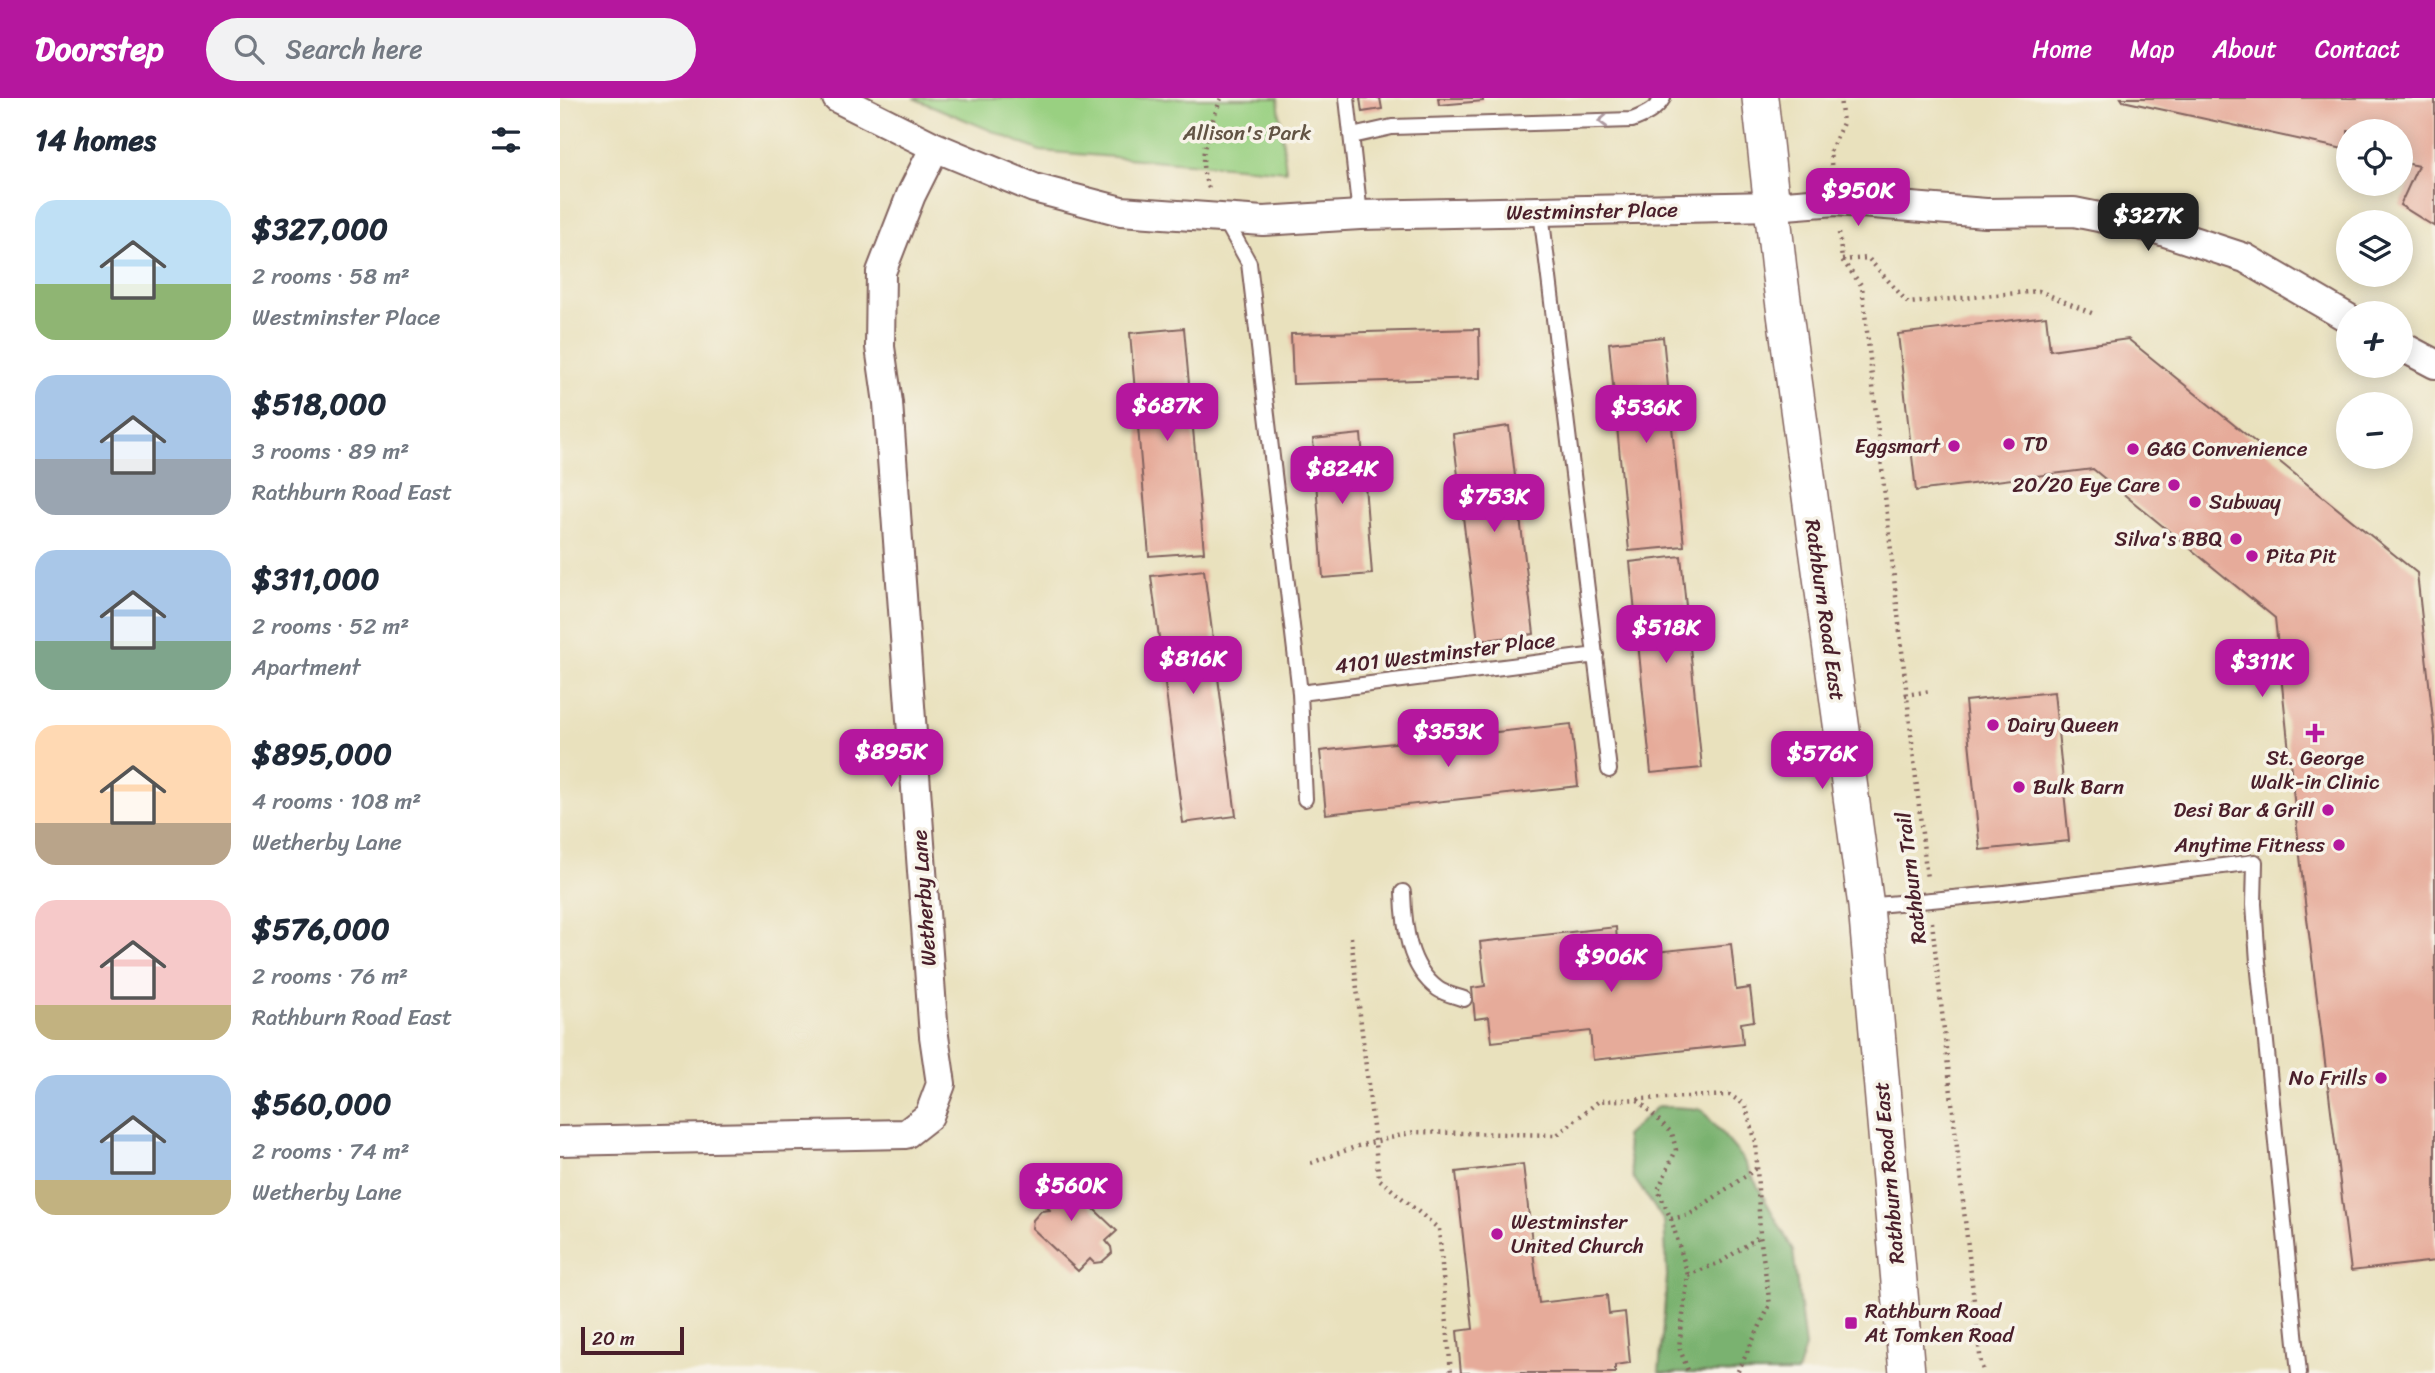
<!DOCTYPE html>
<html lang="en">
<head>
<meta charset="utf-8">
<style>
	:root { --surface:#fff; --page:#f2f2f3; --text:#1f2937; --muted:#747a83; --accent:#b5179e }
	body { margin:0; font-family:Sriracha,sans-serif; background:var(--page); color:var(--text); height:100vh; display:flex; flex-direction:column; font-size:26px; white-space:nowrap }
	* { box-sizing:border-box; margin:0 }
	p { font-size:23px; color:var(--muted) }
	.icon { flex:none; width:38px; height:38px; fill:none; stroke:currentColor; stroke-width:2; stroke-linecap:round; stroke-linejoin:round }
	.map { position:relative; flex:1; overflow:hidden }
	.side { display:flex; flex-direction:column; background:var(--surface); width:560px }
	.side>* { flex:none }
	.controls { position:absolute; left:1776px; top:21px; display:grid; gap:14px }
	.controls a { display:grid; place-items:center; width:77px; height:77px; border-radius:50%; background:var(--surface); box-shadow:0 4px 18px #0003; font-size:35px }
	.scale { position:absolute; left:21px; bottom:18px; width:103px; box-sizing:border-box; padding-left:7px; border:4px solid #4a1f2b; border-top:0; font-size:19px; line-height:24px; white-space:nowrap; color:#4a1f2b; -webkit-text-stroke:5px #f7f3e8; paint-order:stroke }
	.price { position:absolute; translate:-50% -60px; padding:0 16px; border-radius:14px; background:var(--accent); color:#fff; font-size:23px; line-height:46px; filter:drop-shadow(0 2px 4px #0008) }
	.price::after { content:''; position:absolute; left:50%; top:42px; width:21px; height:16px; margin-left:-10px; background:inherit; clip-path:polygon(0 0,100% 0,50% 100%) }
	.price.current { background:#222; color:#fff }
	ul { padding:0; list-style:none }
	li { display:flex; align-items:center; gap:21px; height:175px; padding:0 35px }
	li span { display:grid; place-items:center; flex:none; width:196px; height:140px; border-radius:21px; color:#555 }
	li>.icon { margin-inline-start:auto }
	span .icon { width:84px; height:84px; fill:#fffc; stroke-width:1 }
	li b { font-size:30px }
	h2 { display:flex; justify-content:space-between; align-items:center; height:84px; padding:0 35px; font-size:30px }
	header { display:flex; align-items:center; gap:42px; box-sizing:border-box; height:98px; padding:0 35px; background:var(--accent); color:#fff }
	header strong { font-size:33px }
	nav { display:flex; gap:38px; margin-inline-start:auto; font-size:24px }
	.search { width:490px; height:63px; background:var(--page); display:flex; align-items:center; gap:18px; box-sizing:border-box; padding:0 24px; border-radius:38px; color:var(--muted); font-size:26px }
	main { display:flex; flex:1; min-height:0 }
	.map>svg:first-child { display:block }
	.green { fill:#99d081; stroke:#727856; stroke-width:2 }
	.forest { fill:#7ab26f; stroke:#62684d; stroke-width:2 }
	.building { fill:#e6ab9a }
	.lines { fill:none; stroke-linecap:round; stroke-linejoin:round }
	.service-casing { stroke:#82635e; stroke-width:18 }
	.minor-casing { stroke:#82635e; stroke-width:32 }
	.tertiary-casing { stroke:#82635e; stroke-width:38 }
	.path { stroke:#82635e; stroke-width:4.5; stroke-dasharray:2 5; stroke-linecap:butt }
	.service { stroke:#fff; stroke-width:14 }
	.minor { stroke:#fff; stroke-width:28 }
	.tertiary { stroke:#fff; stroke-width:35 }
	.oneway { stroke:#ae9aa0 }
	.poi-dot { fill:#b5179e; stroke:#f7f3e8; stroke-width:2.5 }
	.labels { text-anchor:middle; stroke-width:7; stroke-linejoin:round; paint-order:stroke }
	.park-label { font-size:21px; fill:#625445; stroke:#f7f3e8 }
	.street-label { font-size:21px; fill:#4a1f2b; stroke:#f7f3e8 }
	.poi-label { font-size:21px; fill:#4a1f2b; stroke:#f7f3e8; text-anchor:start }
</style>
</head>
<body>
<header>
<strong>Doorstep</strong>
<div class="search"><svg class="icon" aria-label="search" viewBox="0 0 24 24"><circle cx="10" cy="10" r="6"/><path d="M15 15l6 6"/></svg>Search here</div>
<nav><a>Home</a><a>Map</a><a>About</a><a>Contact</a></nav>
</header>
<main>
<section class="side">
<h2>14 homes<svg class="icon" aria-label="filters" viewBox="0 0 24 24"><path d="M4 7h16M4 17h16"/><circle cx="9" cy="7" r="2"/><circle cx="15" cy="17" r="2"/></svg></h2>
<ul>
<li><span style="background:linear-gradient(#bfe0f5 60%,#8fb573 0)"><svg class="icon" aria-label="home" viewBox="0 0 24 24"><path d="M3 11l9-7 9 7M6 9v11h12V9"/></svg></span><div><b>$327,000</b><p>2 rooms · 58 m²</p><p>Westminster Place</p></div></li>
<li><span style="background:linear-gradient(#a9c7e8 60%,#9aa5b1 0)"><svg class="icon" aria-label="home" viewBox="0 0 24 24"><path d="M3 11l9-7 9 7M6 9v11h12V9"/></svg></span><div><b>$518,000</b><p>3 rooms · 89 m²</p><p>Rathburn Road East</p></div></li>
<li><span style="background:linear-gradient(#a9c7e8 65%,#7fa58c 0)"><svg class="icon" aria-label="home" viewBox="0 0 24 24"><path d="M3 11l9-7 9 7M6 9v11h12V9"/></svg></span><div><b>$311,000</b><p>2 rooms · 52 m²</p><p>Apartment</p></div></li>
<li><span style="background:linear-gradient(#ffd9b3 70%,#b9a48a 0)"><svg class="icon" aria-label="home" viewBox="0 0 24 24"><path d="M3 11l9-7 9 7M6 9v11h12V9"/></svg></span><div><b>$895,000</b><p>4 rooms · 108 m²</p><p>Wetherby Lane</p></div></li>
<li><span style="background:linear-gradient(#f6c9c9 75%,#c2b280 0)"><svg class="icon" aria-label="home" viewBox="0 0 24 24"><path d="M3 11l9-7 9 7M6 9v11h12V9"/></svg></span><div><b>$576,000</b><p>2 rooms · 76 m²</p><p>Rathburn Road East</p></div></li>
<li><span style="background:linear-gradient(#a9c7e8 75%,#c2b280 0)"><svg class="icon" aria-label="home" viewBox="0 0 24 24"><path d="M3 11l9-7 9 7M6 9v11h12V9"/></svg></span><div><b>$560,000</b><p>2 rooms · 74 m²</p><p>Wetherby Lane</p></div></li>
</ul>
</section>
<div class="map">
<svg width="1875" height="1275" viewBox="0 0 1875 1275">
	<rect width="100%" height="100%" fill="#f7f3e8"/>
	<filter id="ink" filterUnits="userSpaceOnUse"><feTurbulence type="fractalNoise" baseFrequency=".0143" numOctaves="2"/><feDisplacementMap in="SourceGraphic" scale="14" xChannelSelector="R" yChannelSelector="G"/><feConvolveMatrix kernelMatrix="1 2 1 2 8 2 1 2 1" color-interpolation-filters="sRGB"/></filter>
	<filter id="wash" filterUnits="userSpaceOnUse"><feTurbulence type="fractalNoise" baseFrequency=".00686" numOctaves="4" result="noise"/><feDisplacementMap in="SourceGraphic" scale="28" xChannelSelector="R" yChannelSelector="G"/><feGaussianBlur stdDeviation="1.57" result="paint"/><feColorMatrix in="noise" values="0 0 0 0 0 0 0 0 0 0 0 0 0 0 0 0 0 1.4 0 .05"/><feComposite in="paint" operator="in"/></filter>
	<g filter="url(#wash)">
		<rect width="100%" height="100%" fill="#e9e1bd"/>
		<!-- green -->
		<path class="green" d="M 353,0 L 718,0 L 726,73 L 480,53 Z"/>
		<!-- forest -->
		<path class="forest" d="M 1098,1008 L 1141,1011 L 1181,1058 L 1233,1152 L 1245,1249 L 1237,1275 L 1099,1275 L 1107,1178 L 1104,1123 L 1073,1079 L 1065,1038 Z"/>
		<g id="blocks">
			<!-- building -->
			<path class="building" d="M 800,0 L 820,0 L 822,11 L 802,14 Z
				M 878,0 L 923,0 L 923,3 L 879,7 Z
				M 1561,0 L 1875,0 L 1875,129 L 1840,107 L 1858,68 L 1841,64 L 1841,33 L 1788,33 L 1788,52 L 1563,3 Z
				M 1486,218 L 1490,252 L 1568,241 L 1857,475 L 1875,640 L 1875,1163 L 1791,1173 L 1744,796 L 1715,520 L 1533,371 L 1356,393 L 1338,236 Z
				M 624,230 L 644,454 L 589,458 L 570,235 Z
				M 919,231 L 920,280 L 733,286 L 731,236 Z
				M 1103,239 L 1124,448 L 1069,453 L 1049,245 Z
				M 949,328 L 974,536 L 918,543 L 893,336 Z
				M 801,336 L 812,476 L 763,480 L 753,341 Z
				M 1121,458 L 1142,670 L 1091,675 L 1070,464 Z
				M 644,472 L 676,718 L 623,725 L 591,478 Z
				M 1494,594 L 1509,743 L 1420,752 L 1405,603 Z
				M 1011,626 L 1018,688 L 766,716 L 760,653 Z
				M 1056,829 L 1058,858 L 1171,846 L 1176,892 L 1190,890 L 1194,923 L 1181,925 L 1183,946 L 1033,962 L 1030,933 L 932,944 L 929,919 L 915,921 L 912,890 L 925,888 L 920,844 Z
				M 963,1066 L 979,1205 L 1047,1197 L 1049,1216 L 1065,1214 L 1070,1265 L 1055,1267 L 1055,1275 L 901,1275 L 897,1233 L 913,1231 L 896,1074 Z
				M 491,1070 L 557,1133 L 546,1143 L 551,1149 L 552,1155 L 542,1164 L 534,1165 L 530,1161 L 518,1173 L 472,1130 L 473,1122 L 481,1113 L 490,1112 L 470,1092 Z"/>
		</g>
	</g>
	<g filter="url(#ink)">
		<use href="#blocks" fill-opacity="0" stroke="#82635e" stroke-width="2"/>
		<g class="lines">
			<defs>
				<path id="service" d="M 787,0 L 800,117
					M 792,38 L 832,29 L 1072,22 C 1085,17 1096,12 1103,0
					M 981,114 L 1049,672
					M 664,120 L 689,165 L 740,595 L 745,701
					M 740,595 L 1036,557
					M 843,794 C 844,828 848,869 878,891 C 885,896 896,898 904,901
					M 1306,808 L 1436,796 L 1695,764 L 1694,806 L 1698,864 L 1739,1275"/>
				<path id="minor" d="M 277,0 L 375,49 L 474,90 L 561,113 L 703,123 L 800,117 L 1213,108 L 1276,103 L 1426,115 L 1514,114 L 1593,130 L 1685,160 L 1788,220
					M 1841,248 L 1875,266
					M 0,1043 L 346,1036 L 369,1018 L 381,986 L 374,938 L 328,305 L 320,249 L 321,174 L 351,97 L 375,49"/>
				<path id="tertiary" d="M 1200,0 L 1219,172 L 1306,808 L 1347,1275"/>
			</defs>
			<!-- service casing -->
			<use href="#service" class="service-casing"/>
			<!-- minor casing -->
			<use href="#minor" class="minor-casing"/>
			<!-- tertiary casing -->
			<use href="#tertiary" class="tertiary-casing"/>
			<!-- path -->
			<path class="path" d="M 1272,74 L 1270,54 L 1283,25 L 1280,0
				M 649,90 C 634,61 651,28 661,0
				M 1279,135 L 1282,162 L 1302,188 L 1367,781
				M 1282,162 L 1308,160 L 1348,205 L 1479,193 L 1534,216
				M 1345,597 L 1371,593
				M 1372,824 L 1421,1266 L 1424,1275
				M 791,839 L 819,1081 L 879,1131 L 891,1275
				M 1078,1002 L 1112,1035 L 1116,1052 L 1098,1092 L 1111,1121 L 1128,1177 L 1119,1249 L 1129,1275
				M 751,1065 L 798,1048 L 854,1034 L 997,1037 L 1039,1003 L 1170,997 L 1185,1007 L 1196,1044 L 1200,1138 L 1210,1207 L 1177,1275
				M 1111,1121 L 1129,1117 L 1197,1070
				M 1128,1177 L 1161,1164 L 1200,1138"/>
			<!-- service -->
			<use href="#service" class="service"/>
			<!-- minor -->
			<use href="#minor" class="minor"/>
			<!-- tertiary -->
			<use href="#tertiary" class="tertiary"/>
		</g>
		<!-- one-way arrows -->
		<defs><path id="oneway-chevron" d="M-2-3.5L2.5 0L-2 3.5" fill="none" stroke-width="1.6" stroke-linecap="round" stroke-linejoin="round" transform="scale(1.75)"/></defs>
		<use class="oneway" href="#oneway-chevron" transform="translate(1043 23) rotate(178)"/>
	</g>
	<!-- markers -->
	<g class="poi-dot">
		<circle cx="1449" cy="346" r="7"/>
		<circle cx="1394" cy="348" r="7"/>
		<circle cx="1573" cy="351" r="7"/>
		<circle cx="1614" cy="387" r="7"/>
		<circle cx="1635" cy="404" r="7"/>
		<circle cx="1676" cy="441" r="7"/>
		<circle cx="1692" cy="458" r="7"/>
		<circle cx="1433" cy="627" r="7"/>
		<path d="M1751.5 624.5h7v7h7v7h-7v7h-7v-7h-7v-7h7z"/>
		<circle cx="1459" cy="689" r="7"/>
		<circle cx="1768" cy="712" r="7"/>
		<circle cx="1779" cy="747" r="7"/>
		<circle cx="1821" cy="980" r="7"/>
		<circle cx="937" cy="1136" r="7"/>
		<rect x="1284" y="1218" width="14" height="14" rx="3.5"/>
	</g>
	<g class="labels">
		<!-- park labels -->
		<g class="park-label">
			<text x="687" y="42">Allison's Park</text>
		</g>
		<!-- street labels -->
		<g class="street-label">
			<text transform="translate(1032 113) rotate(-1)" y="7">Westminster Place</text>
			<text transform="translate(1265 512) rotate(82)" y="7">Rathburn Road East</text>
			<text transform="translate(885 555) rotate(-7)" y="7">4101 Westminster Place</text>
			<text transform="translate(1351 780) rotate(-97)" y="7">Rathburn Trail</text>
			<text transform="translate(364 800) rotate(-94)" y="7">Wetherby Lane</text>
			<text transform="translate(1329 1075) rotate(-95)" y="7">Rathburn Road East</text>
		</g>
		<!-- poi labels -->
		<g class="poi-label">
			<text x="1463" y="353">TD</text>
			<text x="1380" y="355" text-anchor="end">Eggsmart</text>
			<text x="1587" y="358">G&amp;G Convenience</text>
			<text x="1600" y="394" text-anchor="end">20/20 Eye Care</text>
			<text x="1649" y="411">Subway</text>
			<text x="1662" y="448" text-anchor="end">Silva's BBQ</text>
			<text x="1706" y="465">Pita Pit</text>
			<text x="1447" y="634">Dairy Queen</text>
			<text x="1755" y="667" text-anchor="middle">St. George<tspan x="1755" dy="24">Walk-in Clinic</tspan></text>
			<text x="1473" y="696">Bulk Barn</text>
			<text x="1754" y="719" text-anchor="end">Desi Bar &amp; Grill</text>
			<text x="1765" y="754" text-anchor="end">Anytime Fitness</text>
			<text x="1807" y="987" text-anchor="end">No Frills</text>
			<text x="951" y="1131">Westminster<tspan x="951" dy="24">United Church</tspan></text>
			<text x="1305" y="1220">Rathburn Road<tspan x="1305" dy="24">At Tomken Road</tspan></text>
		</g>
	</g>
</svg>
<div class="controls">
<a><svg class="icon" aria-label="locate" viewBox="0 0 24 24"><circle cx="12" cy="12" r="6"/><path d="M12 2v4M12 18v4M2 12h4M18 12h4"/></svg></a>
<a><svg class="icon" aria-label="layers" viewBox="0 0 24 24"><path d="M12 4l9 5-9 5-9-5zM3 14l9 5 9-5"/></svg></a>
<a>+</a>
<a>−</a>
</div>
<div class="scale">20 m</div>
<b class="price" style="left:1298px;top:130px">$950K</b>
<b class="price current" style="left:1588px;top:155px">$327K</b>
<b class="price" style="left:607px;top:345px">$687K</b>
<b class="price" style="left:1086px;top:347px">$536K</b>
<b class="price" style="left:782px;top:408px">$824K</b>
<b class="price" style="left:934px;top:436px">$753K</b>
<b class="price" style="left:1106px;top:567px">$518K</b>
<b class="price" style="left:633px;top:598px">$816K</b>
<b class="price" style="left:1702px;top:601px">$311K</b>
<b class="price" style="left:888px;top:671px">$353K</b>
<b class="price" style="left:331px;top:691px">$895K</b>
<b class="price" style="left:1262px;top:693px">$576K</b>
<b class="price" style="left:1051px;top:896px">$906K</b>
<b class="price" style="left:511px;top:1125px">$560K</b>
</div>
</main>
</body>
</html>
